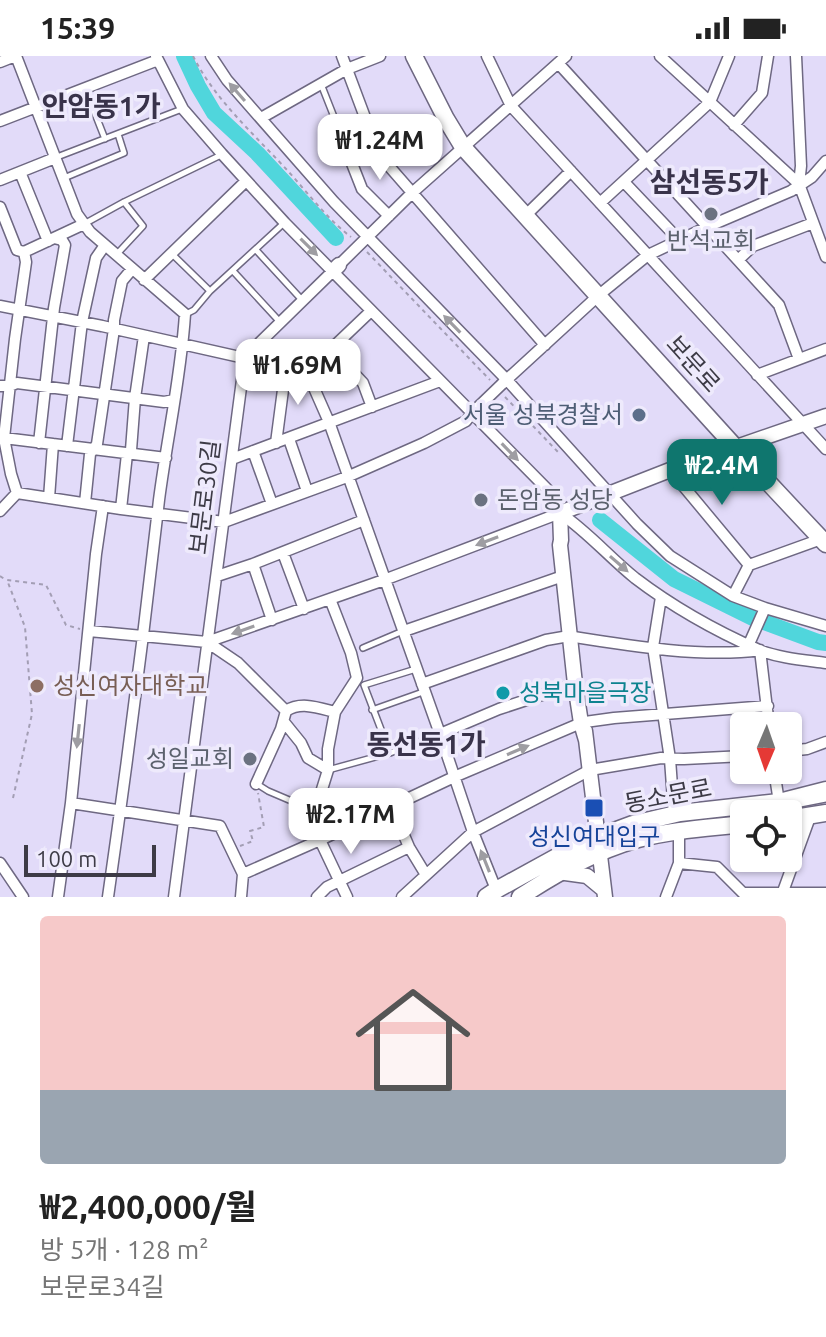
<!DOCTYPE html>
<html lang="ko">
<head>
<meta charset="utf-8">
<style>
	:root { --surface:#fff; --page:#f6f6f6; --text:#222; --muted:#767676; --accent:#0f766e }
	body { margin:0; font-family:Ubuntu,"Noto Sans KR",sans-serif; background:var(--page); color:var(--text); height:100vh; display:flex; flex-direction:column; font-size:30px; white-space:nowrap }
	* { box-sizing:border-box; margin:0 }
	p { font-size:26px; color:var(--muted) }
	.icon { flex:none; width:44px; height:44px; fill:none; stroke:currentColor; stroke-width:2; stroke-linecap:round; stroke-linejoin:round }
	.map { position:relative; height:841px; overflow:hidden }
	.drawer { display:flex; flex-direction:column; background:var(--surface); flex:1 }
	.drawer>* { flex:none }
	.needle { width:52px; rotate:182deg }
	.fabs { position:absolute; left:730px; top:656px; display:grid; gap:16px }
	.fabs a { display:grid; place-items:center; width:72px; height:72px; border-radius:8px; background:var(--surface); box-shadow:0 2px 6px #0004; font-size:40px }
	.scale { position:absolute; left:24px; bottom:20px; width:132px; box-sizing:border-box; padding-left:8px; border:4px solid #3d3b46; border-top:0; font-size:22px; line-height:28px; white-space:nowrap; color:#3d3b46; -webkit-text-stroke:6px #eeeafc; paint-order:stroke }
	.price { position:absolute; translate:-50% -68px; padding:0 18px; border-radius:16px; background:#fff; color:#222; font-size:26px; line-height:52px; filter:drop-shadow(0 2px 4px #0008) }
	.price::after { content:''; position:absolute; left:50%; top:48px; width:24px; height:18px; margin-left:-12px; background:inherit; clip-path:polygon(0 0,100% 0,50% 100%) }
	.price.active { background:var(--accent); color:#fff }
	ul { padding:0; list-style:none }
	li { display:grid; align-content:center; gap:16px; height:424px; padding:0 40px }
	li span { display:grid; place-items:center; height:248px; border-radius:8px; color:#555 }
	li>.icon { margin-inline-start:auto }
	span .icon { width:144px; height:144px; fill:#fffc; stroke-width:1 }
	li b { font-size:34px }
	.status { display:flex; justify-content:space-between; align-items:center; height:56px; padding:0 40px; background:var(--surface); direction:ltr }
	.status svg { height:22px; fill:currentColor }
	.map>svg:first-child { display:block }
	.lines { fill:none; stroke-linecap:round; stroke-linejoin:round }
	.river { stroke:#50d6dc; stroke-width:16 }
	.lane-casing { stroke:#6e6882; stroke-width:8 }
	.street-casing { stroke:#6e6882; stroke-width:13 }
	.secondary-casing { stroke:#6e6882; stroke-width:17 }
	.primary-casing { stroke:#6e6882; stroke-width:19 }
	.path { stroke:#a39eb4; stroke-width:2; stroke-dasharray:4 4; stroke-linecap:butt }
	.lane { stroke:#fff; stroke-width:5 }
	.street { stroke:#fff; stroke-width:10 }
	.secondary { stroke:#fff; stroke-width:14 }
	.primary { stroke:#fff; stroke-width:16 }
	.street-bridge-casing { stroke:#6e6882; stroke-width:13; stroke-linecap:butt }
	.street-bridge { stroke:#fff; stroke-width:10 }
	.oneway { fill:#9e9da2 }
	.worship-dot { fill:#6b7280; stroke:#eeeafc; stroke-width:3 }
	.service-dot { fill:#5c6f8a; stroke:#eeeafc; stroke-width:3 }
	.education-dot { fill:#8d6e63; stroke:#eeeafc; stroke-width:3 }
	.culture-dot { fill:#0f9aa8; stroke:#eeeafc; stroke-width:3 }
	.transit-dot { fill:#1a4fb4; stroke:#eeeafc; stroke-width:3 }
	.labels { text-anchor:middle; stroke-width:7; stroke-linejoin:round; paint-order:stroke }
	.worship-label { font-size:24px; fill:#5b616d; stroke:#eeeafc }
	.street-label { font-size:24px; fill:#3d3b46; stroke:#eeeafc }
	.service-label { font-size:24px; fill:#4e5e75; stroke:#eeeafc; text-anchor:end }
	.education-label { font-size:24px; fill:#785e54; stroke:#eeeafc; text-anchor:start }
	.culture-label { font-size:24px; fill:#0d838f; stroke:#eeeafc; text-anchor:start }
	.transit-label { font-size:24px; fill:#164399; stroke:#eeeafc }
	.quarter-label { font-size:28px; font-weight:bold; fill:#39334a; stroke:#eeeafc }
</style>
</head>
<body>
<div class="status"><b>15:39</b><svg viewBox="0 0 49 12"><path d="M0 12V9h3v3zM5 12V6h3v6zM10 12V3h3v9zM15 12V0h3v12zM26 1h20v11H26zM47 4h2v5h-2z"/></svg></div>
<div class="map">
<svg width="826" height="841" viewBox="0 0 826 841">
	<rect width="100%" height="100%" fill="#e2dbf9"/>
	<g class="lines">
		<!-- river -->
		<path class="river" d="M 184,0 L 198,30 L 214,57 L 257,97 L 336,182
			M 600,464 L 674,523 L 753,562 L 818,586 L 826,587"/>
		<defs>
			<path id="lane" d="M 321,28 L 351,104
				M 85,32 L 105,83
				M 57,101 L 182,53
				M 64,122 L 124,97 L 118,78
				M 84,168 L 124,146 L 221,99
				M 256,194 L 302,244
				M 171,197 L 210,235
				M 117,198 L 143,170 L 124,146
				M 233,215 L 280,266
				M 186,258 L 194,254 L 210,235 L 284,167
				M 363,592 L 403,575
				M 372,654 L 423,636
				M 390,697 L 364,629 L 416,613
				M 328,714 L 390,697 L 439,678
				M 257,728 L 268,735 L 315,755
				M 800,748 L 826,743"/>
			<path id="street" d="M 16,0 L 77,158 L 90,176 L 185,258 C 181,321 167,382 159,444 C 144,577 127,709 108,841
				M 156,0 L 183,53 L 222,98 L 285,167 L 548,434 L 560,457
				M 211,0 L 227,24 L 334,146 L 507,324 L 637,468 L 670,500 L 733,540 L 765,552 L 826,570
				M 342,0 L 372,80 L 388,109 L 545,289
				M 487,0 L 511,50 L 826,393
				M 660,0 L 799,128
				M 796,0 L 801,110 L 799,128 L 826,201
				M 0,6 L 15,0
				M 558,7 L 779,249 L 799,303
				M 261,62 L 347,13 L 380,0
				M 0,65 L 158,4
				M 734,69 L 762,37 L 768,0
				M 351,105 L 362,133 L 389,160
				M 20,116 L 48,185
				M 0,124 L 55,102
				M 624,126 L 679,184
				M 600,147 L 710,46 L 729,0
				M 0,151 L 17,194 L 24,196
				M 526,159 L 571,115
				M 738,204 L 753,190 L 813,167
				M 339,209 L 412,137 L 566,0
				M 144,224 L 246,125
				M 0,250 L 102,270 L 307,316
				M 331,293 L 363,327 L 372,351
				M 307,316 L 329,366 L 440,678 L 473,776 L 493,826 L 498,833
				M 307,316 L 371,255
				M 757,319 L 826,293
				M 502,328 L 599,239 L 648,199 L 707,171 L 791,135 L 812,121 L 826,105
				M 0,330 L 10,330 L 17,327 L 164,346 L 174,344
				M 4,382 L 166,402
				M 289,383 L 307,435
				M 39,387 L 54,252 L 65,189 L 62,184 L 54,182
				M 276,387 L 286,311
				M 67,390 L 82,266 L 96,202 L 105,189
				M 253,395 L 272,448
				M 232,403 L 440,325
				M 670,414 L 749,509
				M 17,437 L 11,418 L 4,382 L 15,283 L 26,206 L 24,196 L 84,168
				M 49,442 L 53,388
				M 85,447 L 90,398 L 97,388 L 114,273 L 114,264 L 122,225 L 132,213
				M 121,453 L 127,398 L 131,394 L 135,342 L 144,280
				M 0,455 L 17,437 L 121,453 L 224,466 L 347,421 L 424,387 L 466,365 L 474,355
				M 560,457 C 588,476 609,501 635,522 C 673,551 716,575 759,594 C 779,602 804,604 826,607
				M 283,497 L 304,553
				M 253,508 L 272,564
				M 217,520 L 253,508 L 364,464
				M 733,540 L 749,509 L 824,482
				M 661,541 L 653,591 L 670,703 L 674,758
				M 330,543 L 351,597 L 357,622 L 335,656 L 328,693 L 328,714 L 314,759 L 320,784 L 347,841
				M 89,575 L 207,586 L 384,524 L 560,457
				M 404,575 L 563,520
				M 574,581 C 630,590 704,602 760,594 L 769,670
				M 207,586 L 238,607 L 286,655 L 281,673 L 256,728
				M 749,588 L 765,552
				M 422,628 L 546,584 L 569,580
				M 286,655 C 301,645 319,652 335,656
				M 284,666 L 301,687 L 308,702 L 328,714
				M 585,666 L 614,662 L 768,650
				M 440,678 L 499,653 L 575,628
				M 788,695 L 807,693 L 826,686
				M 774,714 L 779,746
				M 71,747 L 220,770 L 243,818 L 241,841
				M 392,751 L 409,791 L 426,819
				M 679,775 L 679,807 L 717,811 L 743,837 L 826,837
				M 0,807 L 23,841
				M 243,818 L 320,784 L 454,721 L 581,667
				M 58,841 L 71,747 L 96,498 L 103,450
				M 174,841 L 245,301 L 333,215
				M 317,841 L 327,831 L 409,791
				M 402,841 L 473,776 L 590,714 L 661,702 L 684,703 L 744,700
				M 666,841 L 679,807
				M 781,841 L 810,761"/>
			<path id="secondary" d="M 333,215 L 339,209
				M 585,675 L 605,841
				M 586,684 L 581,667 L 575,628 L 560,489 L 561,484 L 560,457 L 670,414 L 826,360
				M 558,816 L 587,820 L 604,834"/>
			<path id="primary" d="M 414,0 L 446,63 L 463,91 L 736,392 L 826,488
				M 788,763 L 826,757
				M 486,841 L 498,833 L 560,799 L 598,781 L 633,768 L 680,757 L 779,746 L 826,734
				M 520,841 C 557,817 595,795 638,783 C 672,774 709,772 744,768"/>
		</defs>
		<!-- lane casing -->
		<use href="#lane" class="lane-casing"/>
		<!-- street casing -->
		<use href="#street" class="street-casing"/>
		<!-- secondary casing -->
		<use href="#secondary" class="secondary-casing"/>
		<!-- primary casing -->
		<use href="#primary" class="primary-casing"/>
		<!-- path -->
		<path class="path" d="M 193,0 C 215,44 254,78 287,114 C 308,137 327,163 351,181
			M 367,196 L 490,324
			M 505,341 L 559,397
			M 0,520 L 6,524
			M 13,742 L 32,658 L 25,571 L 7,524 L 46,529 L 66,569 L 80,573
			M 240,790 L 253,785 L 250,775 L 264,771 L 258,737"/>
		<!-- lane -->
		<use href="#lane" class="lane"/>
		<!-- street -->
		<use href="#street" class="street"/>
		<!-- secondary -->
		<use href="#secondary" class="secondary"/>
		<!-- primary -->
		<use href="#primary" class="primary"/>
		<defs>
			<path id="street-bridge" d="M 474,355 L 502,328"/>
		</defs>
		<!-- street-bridge casing -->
		<use href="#street-bridge" class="street-bridge-casing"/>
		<!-- street-bridge -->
		<use href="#street-bridge" class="street-bridge"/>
	</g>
	<!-- one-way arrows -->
	<defs><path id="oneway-solid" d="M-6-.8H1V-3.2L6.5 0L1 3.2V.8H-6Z" transform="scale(2)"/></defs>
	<g class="oneway">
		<use href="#oneway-solid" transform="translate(237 36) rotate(-131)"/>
		<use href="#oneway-solid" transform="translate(309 191) rotate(45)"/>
		<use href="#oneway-solid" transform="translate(452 268) rotate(-134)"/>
		<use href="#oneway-solid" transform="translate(510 396) rotate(46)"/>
		<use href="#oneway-solid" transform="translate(487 485) rotate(159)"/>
		<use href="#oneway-solid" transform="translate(619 508) rotate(41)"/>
		<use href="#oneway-solid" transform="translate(243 574) rotate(161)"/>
		<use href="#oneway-solid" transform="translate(78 680) rotate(96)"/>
		<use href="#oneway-solid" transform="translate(518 694) rotate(-23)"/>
		<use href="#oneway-solid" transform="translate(485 805) rotate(-112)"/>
	</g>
	<!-- markers -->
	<g class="worship-dot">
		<circle cx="711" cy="158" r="8"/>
		<circle cx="481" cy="444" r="8"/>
		<circle cx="250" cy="703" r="8"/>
	</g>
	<circle class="service-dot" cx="639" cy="359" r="8"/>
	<circle class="education-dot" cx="37" cy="630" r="8"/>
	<circle class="culture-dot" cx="503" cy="637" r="8"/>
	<rect class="transit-dot" x="584" y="742" width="20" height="20" rx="4"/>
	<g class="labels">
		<!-- worship labels -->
		<g class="worship-label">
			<text x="711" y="193">반석교회</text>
			<text x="497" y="452" text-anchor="start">돈암동 성당</text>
			<text x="234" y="711" text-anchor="end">성일교회</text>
		</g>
		<!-- street labels -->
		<g class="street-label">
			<text transform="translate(693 308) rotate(48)" y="8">보문로</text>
			<text transform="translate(205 441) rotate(-83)" y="8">보문로30길</text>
			<text transform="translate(668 740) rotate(-11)" y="8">동소문로</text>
		</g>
		<!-- service labels -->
		<g class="service-label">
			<text x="623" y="367">서울 성북경찰서</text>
		</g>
		<!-- education labels -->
		<g class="education-label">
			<text x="53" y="638">성신여자대학교</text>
		</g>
		<!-- culture labels -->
		<g class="culture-label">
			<text x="519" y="645">성북마을극장</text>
		</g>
		<!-- transit labels -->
		<g class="transit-label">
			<text x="594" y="789">성신여대입구</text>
		</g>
		<!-- quarter labels -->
		<g class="quarter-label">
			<text x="101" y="60">안암동1가</text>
			<text x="709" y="136">삼선동5가</text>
			<text x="426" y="698">동선동1가</text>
		</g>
	</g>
</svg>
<div class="fabs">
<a><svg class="needle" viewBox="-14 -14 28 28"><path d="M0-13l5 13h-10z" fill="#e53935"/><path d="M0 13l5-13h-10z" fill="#767676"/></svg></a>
<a><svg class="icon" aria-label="locate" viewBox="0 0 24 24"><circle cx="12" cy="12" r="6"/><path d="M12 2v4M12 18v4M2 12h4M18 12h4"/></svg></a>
</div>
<div class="scale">100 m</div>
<b class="price" style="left:380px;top:126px">₩1.24M</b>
<b class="price" style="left:298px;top:351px">₩1.69M</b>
<b class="price active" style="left:722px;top:451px">₩2.4M</b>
<b class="price" style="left:351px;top:800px">₩2.17M</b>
</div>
<section class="drawer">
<ul>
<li><span style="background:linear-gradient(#f6c9c9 70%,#9aa5b1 0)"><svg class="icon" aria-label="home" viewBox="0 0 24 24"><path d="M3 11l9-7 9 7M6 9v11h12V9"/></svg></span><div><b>₩2,400,000/월</b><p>방 5개 · 128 m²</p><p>보문로34길</p></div></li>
</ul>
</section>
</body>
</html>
